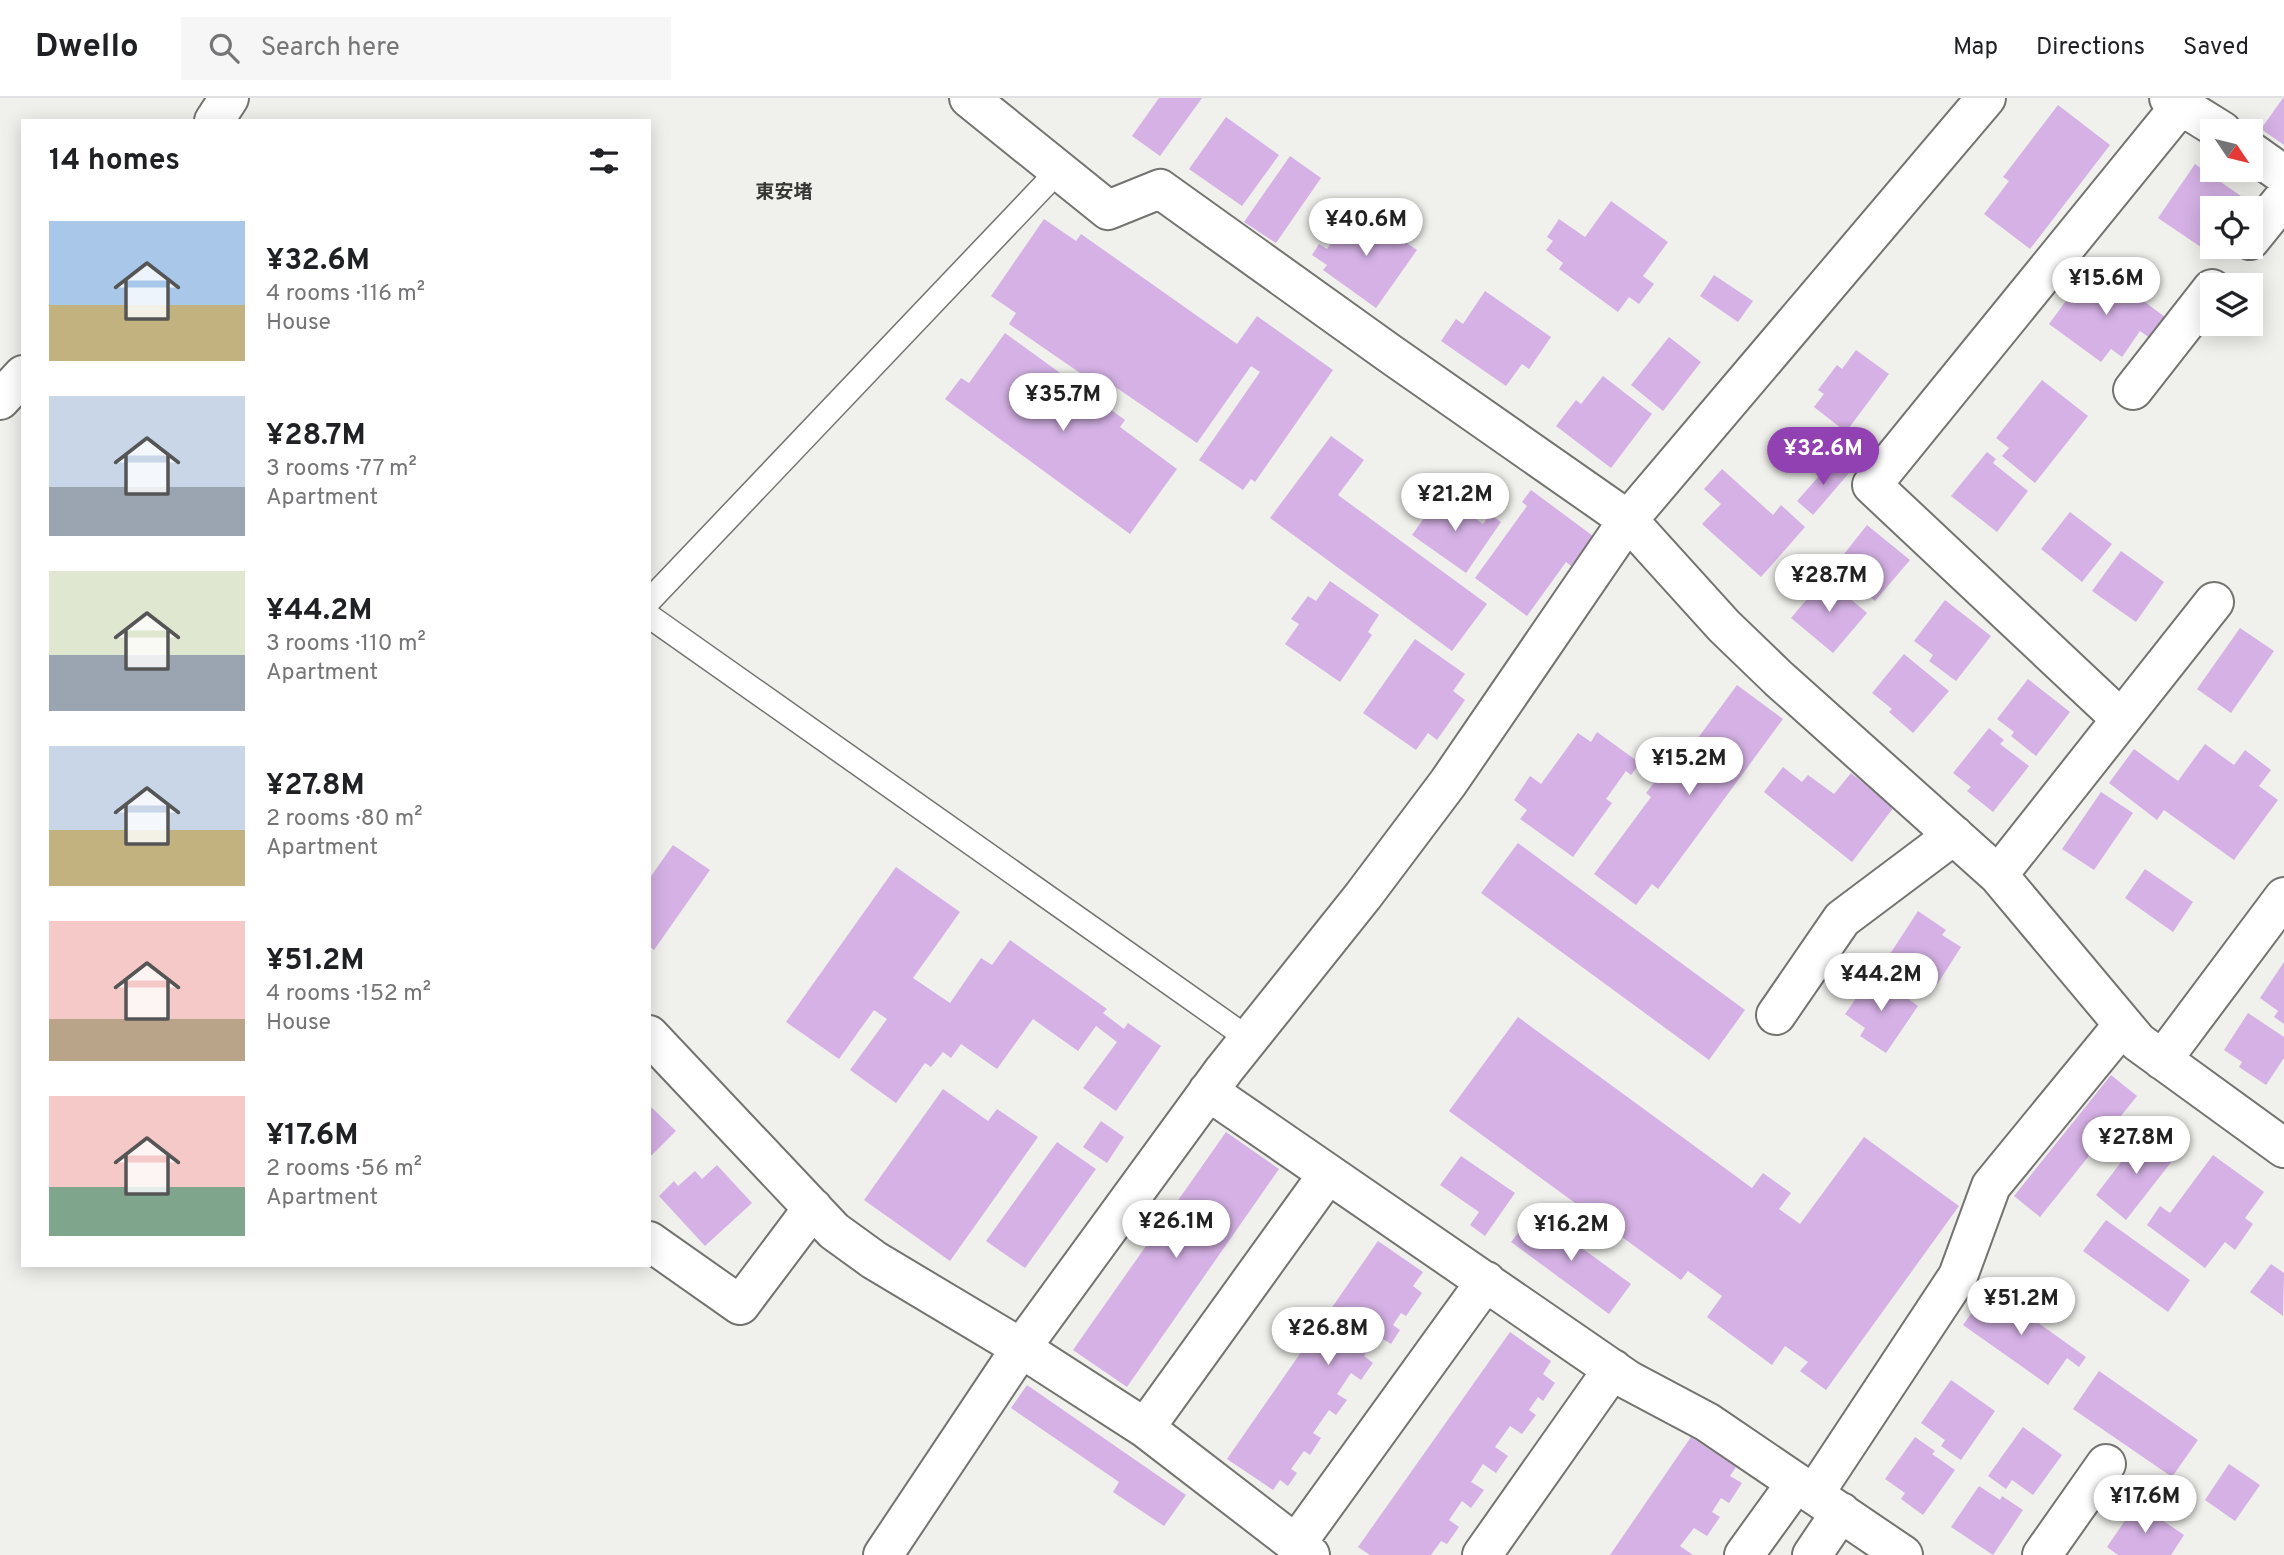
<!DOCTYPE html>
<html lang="en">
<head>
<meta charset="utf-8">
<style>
	:root { --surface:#fff; --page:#f6f6f6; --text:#202124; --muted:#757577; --line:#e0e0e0; --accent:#9141b1 }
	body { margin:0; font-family:Overpass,"Noto Sans JP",sans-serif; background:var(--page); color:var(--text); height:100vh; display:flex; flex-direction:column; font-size:26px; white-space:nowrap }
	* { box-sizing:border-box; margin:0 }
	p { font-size:23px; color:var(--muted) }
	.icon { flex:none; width:38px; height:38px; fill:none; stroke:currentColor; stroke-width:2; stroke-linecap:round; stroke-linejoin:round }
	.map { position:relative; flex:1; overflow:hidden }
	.sheet { position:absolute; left:21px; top:21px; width:630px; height:1148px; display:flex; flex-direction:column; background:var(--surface); border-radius:0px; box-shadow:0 4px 18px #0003 }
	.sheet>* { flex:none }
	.needle { width:46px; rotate:125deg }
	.controls { position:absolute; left:2200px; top:21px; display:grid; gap:14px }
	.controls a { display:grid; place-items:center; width:63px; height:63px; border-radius:0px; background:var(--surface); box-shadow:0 4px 18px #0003; font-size:35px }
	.price { position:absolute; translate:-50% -60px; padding:0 16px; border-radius:24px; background:#fff; color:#222; font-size:23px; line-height:46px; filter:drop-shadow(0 2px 4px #0008) }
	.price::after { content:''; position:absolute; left:50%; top:42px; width:21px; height:16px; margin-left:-10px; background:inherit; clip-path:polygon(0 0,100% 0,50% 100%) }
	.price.on { background:var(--accent); color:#fff }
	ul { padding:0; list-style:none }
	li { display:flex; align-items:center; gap:21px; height:175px; padding:0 28px }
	li span { display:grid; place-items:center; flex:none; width:196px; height:140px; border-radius:0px; color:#555 }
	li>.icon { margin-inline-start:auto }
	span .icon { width:84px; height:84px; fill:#fffc; stroke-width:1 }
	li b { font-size:30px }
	h2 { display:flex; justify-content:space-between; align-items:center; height:84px; padding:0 28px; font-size:30px }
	header { display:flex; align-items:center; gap:42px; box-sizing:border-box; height:98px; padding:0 35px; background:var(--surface); border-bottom:2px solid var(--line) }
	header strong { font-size:33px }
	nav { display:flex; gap:38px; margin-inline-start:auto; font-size:24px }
	.search { width:490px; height:63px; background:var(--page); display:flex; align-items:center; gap:18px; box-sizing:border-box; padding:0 24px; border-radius:0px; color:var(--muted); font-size:26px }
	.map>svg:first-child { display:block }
	.building { fill:#d5b1e5 }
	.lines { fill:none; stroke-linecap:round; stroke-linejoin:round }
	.service-casing { stroke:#73736f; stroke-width:26 }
	.minor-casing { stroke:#73736f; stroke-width:42 }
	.service { stroke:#fff; stroke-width:23 }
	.minor { stroke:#fff; stroke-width:38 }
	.labels { text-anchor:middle; stroke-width:5; stroke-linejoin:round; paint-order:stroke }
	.neighbourhood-label { font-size:19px; font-weight:bold; fill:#363635; stroke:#f0f1ec }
</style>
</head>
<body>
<header>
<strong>Dwello</strong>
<div class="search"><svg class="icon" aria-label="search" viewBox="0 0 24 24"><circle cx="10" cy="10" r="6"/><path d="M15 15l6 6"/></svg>Search here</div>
<nav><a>Map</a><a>Directions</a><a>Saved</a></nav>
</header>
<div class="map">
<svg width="2284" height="1457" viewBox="0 0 2284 1457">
	<rect width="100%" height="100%" fill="#f0f1ec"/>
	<!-- building -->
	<path class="building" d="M 1159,0 L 1202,0 L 1160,58 L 1132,38 Z
		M 2283,0 L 2284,0 L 2284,47 L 2261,31 Z
		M 2058,7 L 2110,47 L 2030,151 L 1984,116 L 2009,83 L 2003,79 Z
		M 1226,19 L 1279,57 L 1242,108 L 1189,71 Z
		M 1290,58 L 1321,80 L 1276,145 L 1244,124 Z
		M 2195,66 L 2241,98 L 2233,110 L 2212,110 L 2212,149 L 2225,149 L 2217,160 L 2158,120 Z
		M 1611,103 L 1668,144 L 1643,178 L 1654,186 L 1639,206 L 1629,199 L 1618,214 L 1559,171 L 1563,165 L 1546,152 L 1553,143 L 1547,139 L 1559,121 L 1585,139 Z
		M 1356,110 L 1417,152 L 1376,210 L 1323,172 L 1327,167 L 1312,157 L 1319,146 L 1327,151 Z
		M 1044,121 L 1076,143 L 1081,136 L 1237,246 L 1257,218 L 1333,272 L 1255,384 L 1251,381 L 1243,392 L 1199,362 L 1260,274 L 1251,268 L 1197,345 L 1114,288 L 1109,295 L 1009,226 L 1016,215 L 991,198 Z
		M 2098,169 L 2169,222 L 2154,243 L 2140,233 L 2122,259 L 2111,251 L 2101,264 L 2049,226 L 2077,188 L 2081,191 Z
		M 1714,177 L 1753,203 L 1738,224 L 1700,198 Z
		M 1485,193 L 1551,239 L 1529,271 L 1522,266 L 1506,288 L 1441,243 L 1456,221 L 1463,226 Z
		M 1005,235 L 1125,322 L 1120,329 L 1177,371 L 1130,436 L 945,301 L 961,280 L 969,285 Z
		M 1669,239 L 1701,264 L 1663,313 L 1631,287 Z
		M 1856,252 L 1889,276 L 1846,334 L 1814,309 L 1824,296 L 1818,292 L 1837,267 L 1842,271 Z
		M 1603,278 L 1652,316 L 1611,370 L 1556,328 L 1576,302 L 1581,306 Z
		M 2042,282 L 2088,318 L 2035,385 L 2002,358 L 2009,350 L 1996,340 Z
		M 1331,338 L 1364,362 L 1338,397 L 1487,506 L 1452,553 L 1270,420 Z
		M 1987,354 L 1996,361 L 1993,365 L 2028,393 L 1997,434 L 1951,398 Z
		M 1834,361 L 1849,375 L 1813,417 L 1797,403 Z
		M 1722,371 L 1773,417 L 1781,407 L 1805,429 L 1761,479 L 1702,426 L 1721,406 L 1704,391 Z
		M 1531,392 L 1593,438 L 1571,468 L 1566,464 L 1527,518 L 1475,480 L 1527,408 L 1522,404 Z
		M 1441,396 L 1483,426 L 1490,416 L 1501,424 L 1466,475 L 1412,437 Z
		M 2070,414 L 2112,446 L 2082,484 L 2041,451 Z
		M 1867,427 L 1910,462 L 1875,503 L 1833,470 Z
		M 2121,453 L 2164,484 L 2136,524 L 2092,493 Z
		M 1828,476 L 1842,488 L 1839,491 L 1867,515 L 1833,555 L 1791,520 Z
		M 1330,483 L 1379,517 L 1368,534 L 1372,537 L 1340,584 L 1285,546 L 1299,526 L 1291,521 L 1308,498 L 1316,503 Z
		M 1945,502 L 1991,538 L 1956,583 L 1929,563 L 1933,557 L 1914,543 Z
		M 2240,530 L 2274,553 L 2231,615 L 2197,591 Z
		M 1415,541 L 1465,576 L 1453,593 L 1465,602 L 1437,642 L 1428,635 L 1416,652 L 1363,615 Z
		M 1904,556 L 1949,593 L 1913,635 L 1889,614 L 1892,611 L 1872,595 Z
		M 2028,581 L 2070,614 L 2036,658 L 2011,638 L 2014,634 L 1997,621 Z
		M 1737,587 L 1783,621 L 1658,791 L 1652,786 L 1636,807 L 1594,776 L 1651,699 L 1646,695 L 1660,677 L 1667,682 Z
		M 1989,630 L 2004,642 L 2000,646 L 2029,668 L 1993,714 L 1967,693 L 1971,689 L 1953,675 Z
		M 1597,634 L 1640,665 L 1631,677 L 1626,673 L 1606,701 L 1612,705 L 1573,759 L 1520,721 L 1527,712 L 1514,702 L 1530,678 L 1541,686 L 1578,635 L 1591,644 Z
		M 2205,646 L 2234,667 L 2245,652 L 2271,672 L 2259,688 L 2278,702 L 2234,762 L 2164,712 L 2157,722 L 2109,685 L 2134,651 L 2178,683 Z
		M 1783,669 L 1802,684 L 1808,677 L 1834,696 L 1851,675 L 1894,709 L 1852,764 L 1764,694 Z
		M 2101,694 L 2133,715 L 2094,772 L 2062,751 Z
		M 1518,745 L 1745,912 L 1709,962 L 1481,795 Z
		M 673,747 L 710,772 L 654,852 L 649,848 L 649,781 Z
		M 896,769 L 960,814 L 913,880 L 950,905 L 981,860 L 992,867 L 1010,842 L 1107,911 L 1103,915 L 1124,931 L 1128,925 L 1161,948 L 1116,1013 L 1083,990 L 1117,944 L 1096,928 L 1078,953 L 1033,921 L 997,971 L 961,946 L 951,960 L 943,954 L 931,969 L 925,965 L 896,1005 L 850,972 L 887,921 L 874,912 L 839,961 L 786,924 Z
		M 2145,771 L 2193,804 L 2173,834 L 2125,800 Z
		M 1918,813 L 1946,832 L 1942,837 L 1961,849 L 1933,893 L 1906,875 L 1908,872 L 1888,859 Z
		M 2284,864 L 2284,926 L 2274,919 L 2278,913 L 2260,900 Z
		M 1873,876 L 1918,908 L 1886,955 L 1860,938 L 1865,930 L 1845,916 Z
		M 2248,915 L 2284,939 L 2284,960 L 2266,987 L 2239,969 L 2242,964 L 2224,952 Z
		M 1518,919 L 1752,1090 L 1763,1075 L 1791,1095 L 1779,1111 L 1800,1126 L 1864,1039 L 1959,1108 L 1826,1292 L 1800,1273 L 1808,1264 L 1785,1248 L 1772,1267 L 1707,1219 L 1722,1198 L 1688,1173 L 1681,1182 L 1449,1013 Z
		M 2111,977 L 2137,998 L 2040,1119 L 2014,1098 Z
		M 943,991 L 988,1023 L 997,1011 L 1038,1039 L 950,1163 L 864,1102 Z
		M 649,1007 L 676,1033 L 649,1060 Z
		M 1101,1023 L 1124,1039 L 1107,1065 L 1083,1049 Z
		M 1226,1034 L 1279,1071 L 1127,1289 L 1073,1252 Z
		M 2144,1034 L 2176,1058 L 2126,1122 L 2096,1097 Z
		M 1057,1044 L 1096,1071 L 1025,1170 L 986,1143 Z
		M 2213,1057 L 2264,1094 L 2245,1120 L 2253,1126 L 2235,1152 L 2225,1144 L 2205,1170 L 2147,1127 L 2160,1108 L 2170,1115 Z
		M 1461,1058 L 1515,1095 L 1485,1138 L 1470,1127 L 1479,1114 L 1440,1087 Z
		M 717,1067 L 752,1105 L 705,1148 L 659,1098 L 674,1083 L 678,1088 L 695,1073 L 702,1081 Z
		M 1534,1115 L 1631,1186 L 1609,1216 L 1511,1144 Z
		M 2106,1122 L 2190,1182 L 2168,1214 L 2083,1153 Z
		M 1378,1143 L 1423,1174 L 1413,1188 L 1422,1195 L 1406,1218 L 1401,1215 L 1393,1227 L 1400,1232 L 1391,1246 L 1378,1238 L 1364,1258 L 1373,1265 L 1361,1282 L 1351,1275 L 1337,1296 L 1347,1302 L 1336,1317 L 1329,1312 L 1313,1335 L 1321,1340 L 1310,1357 L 1304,1353 L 1291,1371 L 1297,1375 L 1288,1388 L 1280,1382 L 1273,1392 L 1227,1361 Z
		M 2271,1166 L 2284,1175 L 2283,1218 L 2250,1194 Z
		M 1989,1190 L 2086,1259 L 2079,1269 L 2067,1260 L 2048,1287 L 1963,1227 Z
		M 1510,1234 L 1551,1263 L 1543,1276 L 1555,1285 L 1543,1303 L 1538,1299 L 1529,1312 L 1536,1317 L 1522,1336 L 1510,1328 L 1495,1349 L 1508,1358 L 1496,1375 L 1483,1366 L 1471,1384 L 1484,1392 L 1471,1410 L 1462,1403 L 1449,1422 L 1459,1429 L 1447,1446 L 1441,1443 L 1431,1457 L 1370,1457 L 1358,1449 Z
		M 2099,1273 L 2198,1342 L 2172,1379 L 2073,1311 Z
		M 1951,1282 L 1995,1313 L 1961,1362 L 1941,1348 L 1945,1342 L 1921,1325 Z
		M 1027,1287 L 1186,1397 L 1164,1428 L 1113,1394 L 1119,1384 L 1011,1310 Z
		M 2023,1329 L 2062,1357 L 2033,1397 L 2012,1382 L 2006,1391 L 1988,1378 Z
		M 1691,1339 L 1736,1369 L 1730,1378 L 1742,1385 L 1729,1405 L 1721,1400 L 1712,1414 L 1720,1419 L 1707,1438 L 1694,1430 L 1680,1448 L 1693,1457 L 1610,1457 Z
		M 1915,1339 L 1935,1353 L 1932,1356 L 1955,1372 L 1923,1417 L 1901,1401 L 1905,1395 L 1885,1381 Z
		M 2229,1366 L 2260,1387 L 2235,1423 L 2205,1402 Z
		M 1979,1388 L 2000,1402 L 2002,1398 L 2023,1412 L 1993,1457 L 1951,1429 Z
		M 2137,1405 L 2184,1437 L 2171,1457 L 2118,1457 L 2107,1449 Z"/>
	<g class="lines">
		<defs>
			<path id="service" d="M 649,503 L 1059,72
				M 649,518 L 1249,941"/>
			<path id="minor" d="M 969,0 L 1108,112 L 1160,91 L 1389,255 L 1628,422 L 1724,528 L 1779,581 L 1998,777 L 2138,944 L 2284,1050
				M 2169,0 L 2222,33
				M 214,23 L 229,0
				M 2250,53 L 2284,77
				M 2250,142 L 2284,100
				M 2133,292 L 2212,191
				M 0,302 L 23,277
				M 2121,621 L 1872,387 L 2181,7
				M 1998,777 L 2214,504
				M 1776,917 L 1842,821 L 1954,737
				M 649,937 L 834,1133 L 874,1162 L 1021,1250 L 1145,1330 L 1310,1457
				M 2162,962 L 2284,799
				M 1208,993 L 1628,1282 L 1707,1324 L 1903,1457
				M 649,1143 L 740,1207 L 813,1110
				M 1145,1330 L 1328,1076
				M 1814,1396 L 1958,1178 L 1991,1088 L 2123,927
				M 1296,1446 L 1486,1183
				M 883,1457 L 1021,1250 L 1224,972 L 1363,798 L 1448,685 L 1628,422 L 1986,0
				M 1482,1457 L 1613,1271
				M 1744,1457 L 1796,1385
				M 1812,1457 L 1841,1414
				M 2042,1457 L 2106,1366"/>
		</defs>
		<!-- service casing -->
		<use href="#service" class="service-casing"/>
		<!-- minor casing -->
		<use href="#minor" class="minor-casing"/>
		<!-- service -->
		<use href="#service" class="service"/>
		<!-- minor -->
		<use href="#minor" class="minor"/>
	</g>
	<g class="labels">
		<!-- neighbourhood labels -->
		<g class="neighbourhood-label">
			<text x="784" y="100">東安堵</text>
		</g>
	</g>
</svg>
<div class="controls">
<a><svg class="needle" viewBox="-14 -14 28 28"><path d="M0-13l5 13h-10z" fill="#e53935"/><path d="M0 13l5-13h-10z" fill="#757577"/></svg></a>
<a><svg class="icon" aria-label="locate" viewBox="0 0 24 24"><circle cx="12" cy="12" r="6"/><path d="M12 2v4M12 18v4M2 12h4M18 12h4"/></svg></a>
<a><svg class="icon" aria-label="layers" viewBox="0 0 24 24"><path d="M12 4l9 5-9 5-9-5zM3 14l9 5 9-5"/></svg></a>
</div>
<b class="price" style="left:1366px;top:160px">¥40.6M</b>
<b class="price" style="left:2106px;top:219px">¥15.6M</b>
<b class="price" style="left:1063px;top:335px">¥35.7M</b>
<b class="price on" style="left:1823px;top:389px">¥32.6M</b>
<b class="price" style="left:1455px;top:435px">¥21.2M</b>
<b class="price" style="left:1829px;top:516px">¥28.7M</b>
<b class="price" style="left:1689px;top:699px">¥15.2M</b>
<b class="price" style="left:1881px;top:915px">¥44.2M</b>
<b class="price" style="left:2136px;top:1078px">¥27.8M</b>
<b class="price" style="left:1176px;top:1162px">¥26.1M</b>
<b class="price" style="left:1571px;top:1165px">¥16.2M</b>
<b class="price" style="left:2021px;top:1239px">¥51.2M</b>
<b class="price" style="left:1328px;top:1269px">¥26.8M</b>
<b class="price" style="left:2145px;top:1437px">¥17.6M</b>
<section class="sheet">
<h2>14 homes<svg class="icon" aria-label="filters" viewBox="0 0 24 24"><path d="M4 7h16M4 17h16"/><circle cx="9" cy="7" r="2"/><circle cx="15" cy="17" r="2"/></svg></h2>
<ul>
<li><span style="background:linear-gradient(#a9c7e8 60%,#c2b280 0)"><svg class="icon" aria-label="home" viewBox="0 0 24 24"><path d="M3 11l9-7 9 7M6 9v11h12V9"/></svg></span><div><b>¥32.6M</b><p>4 rooms · 116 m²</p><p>House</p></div></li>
<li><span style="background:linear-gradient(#c9d6e8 65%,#9aa5b1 0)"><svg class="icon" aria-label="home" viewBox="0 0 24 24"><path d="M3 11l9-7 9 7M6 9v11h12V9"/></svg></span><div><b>¥28.7M</b><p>3 rooms · 77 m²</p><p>Apartment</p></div></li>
<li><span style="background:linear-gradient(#dfe7d0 60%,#9aa5b1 0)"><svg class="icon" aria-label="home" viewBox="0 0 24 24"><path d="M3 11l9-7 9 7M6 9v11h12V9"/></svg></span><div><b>¥44.2M</b><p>3 rooms · 110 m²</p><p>Apartment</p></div></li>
<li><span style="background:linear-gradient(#c9d6e8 60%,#c2b280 0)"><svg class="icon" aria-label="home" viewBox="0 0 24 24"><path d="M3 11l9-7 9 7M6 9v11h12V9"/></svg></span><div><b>¥27.8M</b><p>2 rooms · 80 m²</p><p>Apartment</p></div></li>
<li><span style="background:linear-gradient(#f6c9c9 70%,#b9a48a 0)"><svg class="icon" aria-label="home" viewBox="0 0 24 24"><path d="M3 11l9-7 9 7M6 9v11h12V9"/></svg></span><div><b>¥51.2M</b><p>4 rooms · 152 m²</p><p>House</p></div></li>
<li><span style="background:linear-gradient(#f6c9c9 65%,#7fa58c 0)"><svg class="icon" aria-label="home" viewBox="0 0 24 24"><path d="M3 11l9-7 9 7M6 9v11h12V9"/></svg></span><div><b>¥17.6M</b><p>2 rooms · 56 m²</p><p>Apartment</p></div></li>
</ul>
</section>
</div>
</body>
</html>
